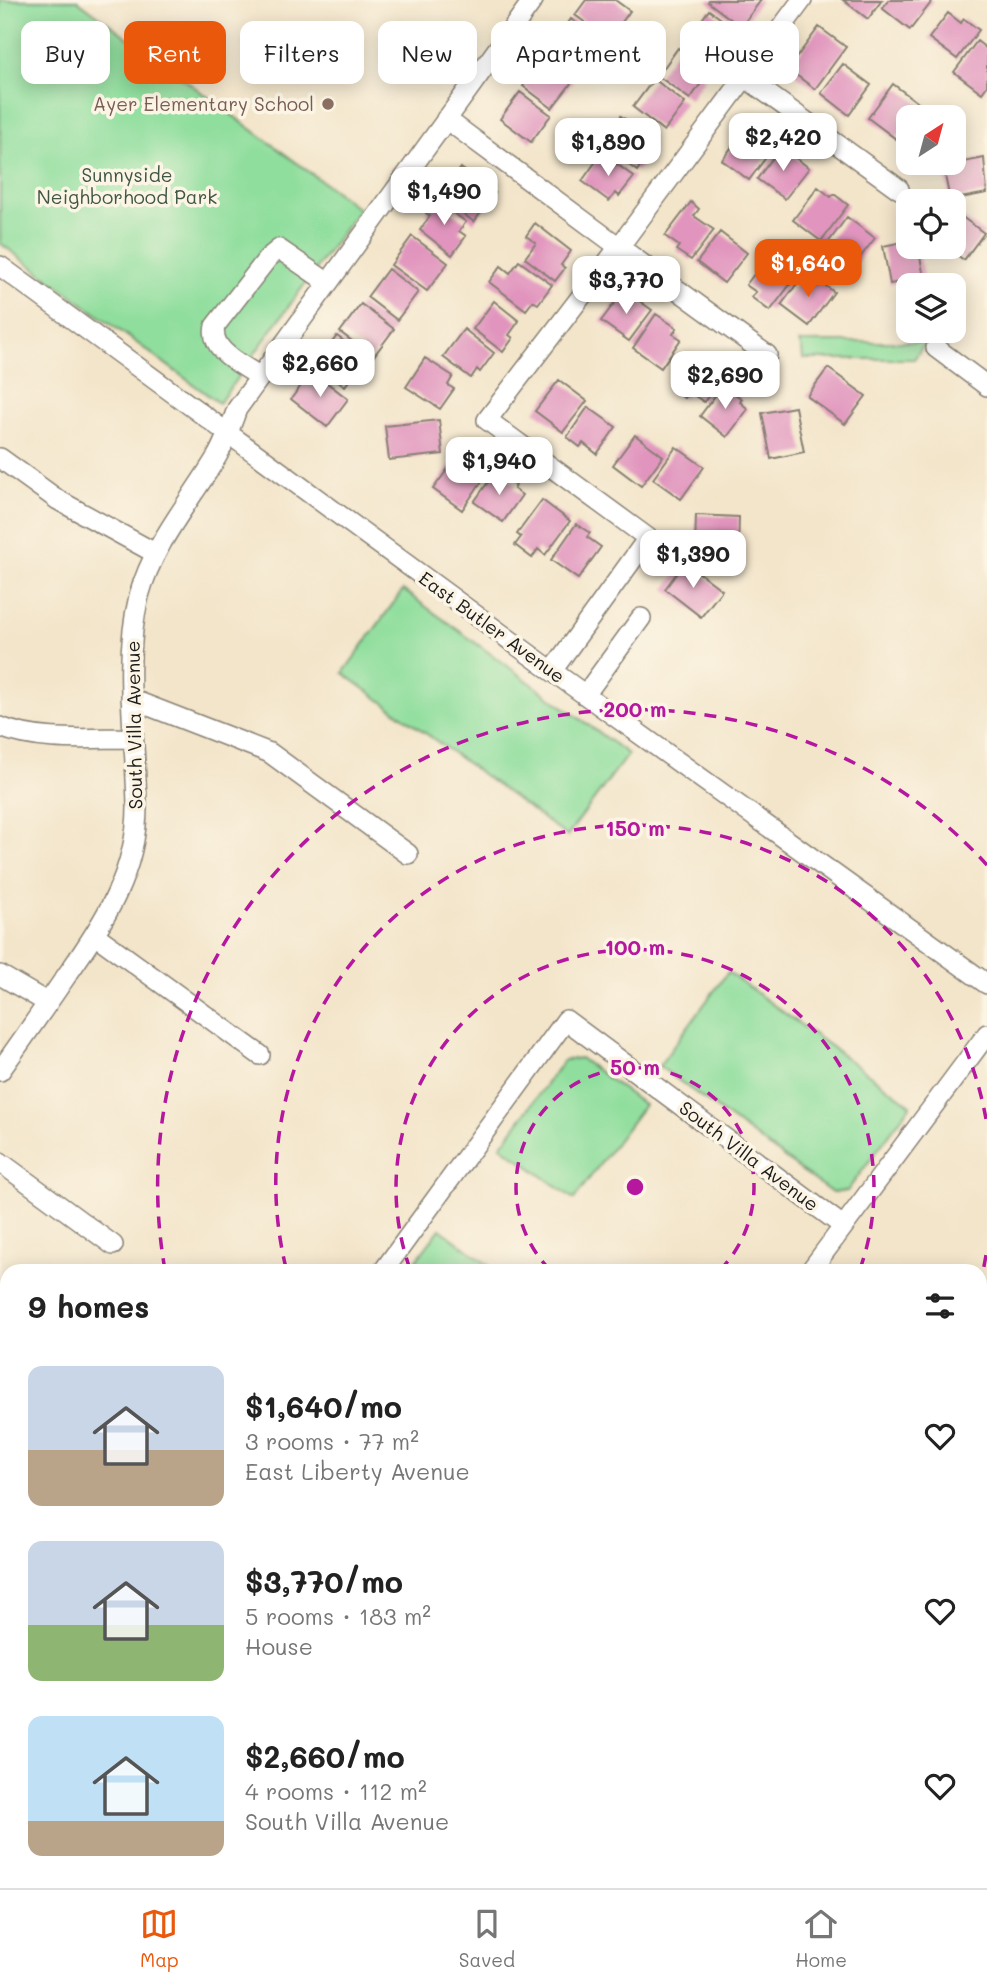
<!DOCTYPE html>
<html lang="en">
<head>
<meta charset="utf-8">
<style>
	:root { --surface:#fff; --page:#f2f2f2; --text:#222; --muted:#767676; --line:#e0e0e0; --accent:#ea580c }
	body { margin:0; font-family:Mali,sans-serif; background:var(--page); color:var(--text); height:100vh; display:flex; flex-direction:column; font-size:26px; white-space:nowrap }
	* { box-sizing:border-box; margin:0 }
	p { font-size:23px; color:var(--muted) }
	.icon { flex:none; width:38px; height:38px; fill:none; stroke:currentColor; stroke-width:2; stroke-linecap:round; stroke-linejoin:round }
	.map { position:relative; flex:1; overflow:hidden }
	.drawer { position:absolute; left:0px; top:1264px; width:987px; height:625px; display:flex; flex-direction:column; background:var(--surface); border-radius:21px 21px 0 0; box-shadow:0 4px 18px #0003 }
	.drawer>* { flex:none }
	.hud { position:absolute; left:21px; top:21px; width:945px; height:63px; display:flex; gap:14px }
	.needle { width:46px; rotate:36deg }
	.buttons { position:absolute; left:896px; top:105px; display:grid; gap:14px }
	.buttons a { display:grid; place-items:center; width:70px; height:70px; border-radius:14px; background:var(--surface); box-shadow:0 4px 18px #0003; font-size:35px }
	.price { position:absolute; translate:-50% -60px; padding:0 16px; border-radius:14px; background:#fff; color:#222; font-size:23px; line-height:46px; filter:drop-shadow(0 2px 4px #0008) }
	.price::after { content:''; position:absolute; left:50%; top:42px; width:21px; height:16px; margin-left:-10px; background:inherit; clip-path:polygon(0 0,100% 0,50% 100%) }
	.price.selected { background:var(--accent); color:#fff }
	ul { padding:0; list-style:none }
	li { display:flex; align-items:center; gap:21px; height:175px; padding:0 28px }
	li span { display:grid; place-items:center; flex:none; width:196px; height:140px; border-radius:14px; color:#555 }
	li>.icon { margin-inline-start:auto }
	span .icon { width:84px; height:84px; fill:#fffc; stroke-width:1 }
	li b { font-size:30px }
	h2 { display:flex; justify-content:space-between; align-items:center; height:84px; padding:0 28px; font-size:30px }
	.pill { padding:0 24px; border-radius:14px; background:var(--surface); box-shadow:0 4px 18px #0003; font-size:24px; line-height:63px }
	.pill.selected { background:var(--accent); color:#fff }
	.dock { display:flex; justify-content:space-around; align-items:center; height:98px; border-top:2px solid var(--line); background:var(--surface); font-size:19px; color:var(--muted) }
	.dock a { display:grid; justify-items:center; gap:4px }
	.dock .selected { color:var(--accent) }
	.map>svg:first-child { display:block }
	.green { fill:#8fde9d; stroke:#567d5c; stroke-width:2 }
	.building { fill:#e195be }
	.lines { fill:none; stroke-linecap:round; stroke-linejoin:round }
	.minor-casing { stroke:#888073; stroke-width:22 }
	.minor { stroke:#fff; stroke-width:19 }
	.ring { fill:none; stroke:#b5179e; stroke-width:3.5; stroke-dasharray:12 9 }
	.education-dot { fill:#8d6e63; stroke:#fcf5e5; stroke-width:2.5 }
	.labels { text-anchor:middle; stroke-width:7; stroke-linejoin:round; paint-order:stroke }
	.education-label { font-size:19px; fill:#785e54; stroke:#fcf5e5; text-anchor:end }
	.park-label { font-size:19px; fill:#3e5643; stroke:#fcf5e5 }
	.street-label { font-size:19px; fill:#1c1c1c; stroke:#fcf5e5 }
	.centre { fill:#b5179e; stroke:#fcf5e5; stroke-width:3.5 }
	.ring-label { font-size:21px; text-anchor:middle; font-weight:bold; fill:#b5179e; stroke:#fcf5e5; stroke-width:7; stroke-linejoin:round; paint-order:stroke }
</style>
</head>
<body>
<div class="map">
<svg width="987" height="1888" viewBox="0 0 987 1888">
	<rect width="100%" height="100%" fill="#fcf5e5"/>
	<filter id="ink" filterUnits="userSpaceOnUse"><feTurbulence type="fractalNoise" baseFrequency=".0143" numOctaves="2"/><feDisplacementMap in="SourceGraphic" scale="14" xChannelSelector="R" yChannelSelector="G"/><feConvolveMatrix kernelMatrix="1 2 1 2 8 2 1 2 1" color-interpolation-filters="sRGB"/></filter>
	<filter id="wash" filterUnits="userSpaceOnUse"><feTurbulence type="fractalNoise" baseFrequency=".00686" numOctaves="4" result="noise"/><feDisplacementMap in="SourceGraphic" scale="28" xChannelSelector="R" yChannelSelector="G"/><feGaussianBlur stdDeviation="1.57" result="paint"/><feColorMatrix in="noise" values="0 0 0 0 0 0 0 0 0 0 0 0 0 0 0 0 0 1.4 0 .05"/><feComposite in="paint" operator="in"/></filter>
	<g filter="url(#wash)">
		<rect width="100%" height="100%" fill="#f3e5ca"/>
		<!-- green -->
		<path class="green" d="M 0,0 L 77,0 L 359,209 L 219,403 L 0,243 Z
			M 799,342 L 926,342 L 914,359 L 803,359 L 802,350 Z
			M 403,590 L 628,754 L 567,836 L 343,673 Z
			M 728,972 L 911,1105 L 847,1191 L 832,1193 L 659,1066 Z
			M 580,1058 L 644,1105 L 574,1199 L 501,1146 L 564,1060 Z
			M 440,1229 L 495,1270 L 409,1270 Z"/>
		<g id="blocks">
			<!-- building -->
			<path class="building" d="M 586,0 L 615,0 L 630,11 L 609,40 L 575,15 Z
				M 709,0 L 761,0 L 741,27 L 708,2 Z
				M 843,0 L 882,0 L 868,19 Z
				M 889,0 L 933,0 L 910,30 L 882,8 Z
				M 709,10 L 739,32 L 728,46 L 725,43 L 714,57 L 689,37 Z
				M 948,13 L 961,23 L 964,19 L 979,30 L 957,59 L 929,38 Z
				M 571,19 L 600,41 L 580,68 L 554,49 L 564,36 L 561,33 Z
				M 819,27 L 846,47 L 815,89 L 788,69 Z
				M 977,41 L 987,49 L 987,86 L 982,93 L 954,72 Z
				M 678,48 L 707,68 L 701,76 L 704,79 L 690,99 L 658,76 Z
				M 544,58 L 573,81 L 552,108 L 523,86 Z
				M 843,64 L 871,85 L 849,115 L 821,93 Z
				M 654,79 L 685,103 L 664,131 L 633,107 Z
				M 893,84 L 921,105 L 913,117 L 908,117 L 908,123 L 896,139 L 868,118 Z
				M 520,92 L 551,115 L 531,142 L 500,119 Z
				M 929,106 L 945,117 L 921,117 Z
				M 621,116 L 653,140 L 643,153 L 647,156 L 637,171 L 600,143 Z
				M 750,123 L 777,143 L 749,180 L 722,160 Z
				M 781,147 L 809,168 L 785,199 L 757,179 Z
				M 602,153 L 634,177 L 619,196 L 616,193 L 609,201 L 582,181 Z
				M 984,158 L 987,193 L 950,200 L 943,166 Z
				M 461,168 L 495,193 L 474,222 L 440,196 Z
				M 818,187 L 831,197 L 834,194 L 848,205 L 821,241 L 793,220 Z
				M 436,200 L 466,222 L 459,231 L 466,236 L 452,255 L 420,230 L 430,216 L 426,213 Z
				M 691,202 L 699,209 L 694,216 L 714,230 L 691,260 L 676,250 L 679,246 L 665,236 Z
				M 954,211 L 984,233 L 964,260 L 946,247 L 954,247 Z
				M 847,217 L 875,238 L 852,268 L 825,247 Z
				M 535,223 L 571,251 L 561,265 L 565,268 L 555,281 L 525,258 L 536,243 L 526,236 Z
				M 720,232 L 747,253 L 724,283 L 697,262 Z
				M 412,236 L 448,263 L 427,291 L 391,265 Z
				M 908,241 L 908,247 L 918,247 L 924,277 L 890,284 L 883,246 Z
				M 767,257 L 795,278 L 770,311 L 751,297 L 756,292 L 746,285 Z
				M 519,261 L 552,285 L 538,304 L 533,301 L 526,310 L 489,282 L 501,266 L 510,273 Z
				M 388,269 L 418,292 L 397,320 L 367,297 Z
				M 806,272 L 834,292 L 809,326 L 781,305 Z
				M 622,293 L 630,300 L 632,296 L 652,310 L 629,341 L 601,321 Z
				M 494,301 L 519,321 L 509,335 L 513,338 L 503,352 L 473,329 Z
				M 361,304 L 394,329 L 373,357 L 340,332 Z
				M 656,314 L 677,328 L 673,334 L 681,339 L 661,368 L 633,348 Z
				M 464,329 L 494,353 L 480,372 L 477,369 L 471,378 L 443,357 Z
				M 337,336 L 366,358 L 345,386 L 319,366 L 329,352 L 326,350 Z
				M 695,355 L 709,366 L 712,362 L 726,372 L 704,402 L 689,392 L 684,398 L 671,388 Z
				M 425,358 L 453,376 L 448,385 L 454,389 L 440,409 L 406,387 Z
				M 828,368 L 866,396 L 845,424 L 807,396 Z
				M 312,371 L 348,399 L 327,427 L 291,399 Z
				M 559,380 L 587,401 L 563,432 L 535,411 Z
				M 723,385 L 742,399 L 740,402 L 748,409 L 727,437 L 700,416 Z
				M 588,407 L 616,427 L 597,454 L 583,443 L 580,447 L 567,437 Z
				M 795,407 L 804,452 L 771,459 L 762,413 Z
				M 439,420 L 443,454 L 389,460 L 385,426 Z
				M 635,435 L 663,456 L 641,486 L 613,465 Z
				M 676,447 L 704,467 L 681,499 L 653,479 Z
				M 456,458 L 484,478 L 462,510 L 433,489 Z
				M 496,471 L 516,485 L 514,489 L 522,495 L 503,522 L 474,502 Z
				M 542,500 L 570,521 L 545,555 L 538,549 L 532,558 L 515,545 L 521,537 L 517,534 Z
				M 696,515 L 739,517 L 738,552 L 695,550 Z
				M 576,524 L 590,533 L 587,537 L 601,547 L 578,579 L 551,560 Z
				M 685,562 L 722,590 L 701,617 L 665,589 Z"/>
		</g>
	</g>
	<g filter="url(#ink)">
		<use href="#blocks" fill-opacity="0" stroke="#888073" stroke-width="2"/>
		<g class="lines">
			<defs>
				<path id="minor" d="M 746,78 L 899,189
					M 446,119 L 619,247 L 802,0
					M 0,266 L 552,671 L 987,984
					M 936,348 L 987,386
					M 260,377 C 242,364 209,351 215,326 L 268,258 L 279,249 L 327,282
					M 0,458 L 58,500 L 155,553
					M 552,671 L 648,538 L 487,420 L 619,247 L 767,355
					M 585,695 L 641,618
					M 131,699 L 270,753 L 408,854
					M 0,727 C 41,743 88,738 132,738
					M 95,935 L 260,1055
					M 0,975 L 48,1003
					M 0,1071 C 23,1039 45,1007 67,975 C 103,924 137,872 137,807 C 136,736 122,666 139,596 C 153,544 189,503 216,458 C 225,443 231,425 237,409 L 533,0
					M 0,1162 L 113,1245
					M 384,1270 L 566,1020 L 843,1226
					M 811,1270 L 987,1034
					M 980,1632 L 987,1637
					M 357,1888 L 362,1881"/>
			</defs>
			<!-- minor casing -->
			<use href="#minor" class="minor-casing"/>
			<!-- minor -->
			<use href="#minor" class="minor"/>
		</g>
	</g>
	<!-- distance rings -->
	<g class="ring">
		<path d="M550 1270A119 119 0 1 1 720 1270"/>
		<path d="M410 1269A239 239 0 1 1 860 1269"/>
		<path d="M986 1255A358 358 0 0 1 981 1280M286 1268A358 358 0 1 1 986 1119"/>
		<path d="M165 1270A477 477 0 0 1 987 865"/>
	</g>
	<!-- markers -->
	<circle class="education-dot" cx="328" cy="104" r="7"/>
	<g class="labels">
		<!-- education labels -->
		<g class="education-label">
			<text x="314" y="111">Ayer Elementary School</text>
		</g>
		<!-- park labels -->
		<g class="park-label">
			<text x="127" y="182">Sunnyside<tspan x="127" dy="22">Neighborhood Park</tspan></text>
		</g>
		<!-- street labels -->
		<g class="street-label">
			<text transform="translate(492 627) rotate(36)" y="7">East Butler Avenue</text>
			<text transform="translate(134 725) rotate(-91)" y="7">South Villa Avenue</text>
			<text transform="translate(749 1156) rotate(37)" y="7">South Villa Avenue</text>
		</g>
	</g>
	<circle cx="635" cy="1187" r="10" class="centre"/>
	<g class="ring-label">
		<text x="635" y="717">200 m</text>
		<text x="635" y="836">150 m</text>
		<text x="635" y="955">100 m</text>
		<text x="635" y="1075">50 m</text>
	</g>
</svg>
<div class="buttons">
<a><svg class="needle" viewBox="-14 -14 28 28"><path d="M0-13l5 13h-10z" fill="#e53935"/><path d="M0 13l5-13h-10z" fill="#767676"/></svg></a>
<a><svg class="icon" aria-label="locate" viewBox="0 0 24 24"><circle cx="12" cy="12" r="6"/><path d="M12 2v4M12 18v4M2 12h4M18 12h4"/></svg></a>
<a><svg class="icon" aria-label="layers" viewBox="0 0 24 24"><path d="M12 4l9 5-9 5-9-5zM3 14l9 5 9-5"/></svg></a>
</div>
<b class="price" style="left:783px;top:173px">$2,420</b>
<b class="price" style="left:608px;top:178px">$1,890</b>
<b class="price" style="left:444px;top:227px">$1,490</b>
<b class="price selected" style="left:808px;top:299px">$1,640</b>
<b class="price" style="left:626px;top:316px">$3,770</b>
<b class="price" style="left:320px;top:399px">$2,660</b>
<b class="price" style="left:725px;top:411px">$2,690</b>
<b class="price" style="left:499px;top:497px">$1,940</b>
<b class="price" style="left:693px;top:590px">$1,390</b>
<div class="hud">
<a class="pill">Buy</a>
<a class="pill selected">Rent</a>
<a class="pill">Filters</a>
<a class="pill">New</a>
<a class="pill">Apartment</a>
<a class="pill">House</a>
</div>
<section class="drawer">
<h2>9 homes<svg class="icon" aria-label="filters" viewBox="0 0 24 24"><path d="M4 7h16M4 17h16"/><circle cx="9" cy="7" r="2"/><circle cx="15" cy="17" r="2"/></svg></h2>
<ul>
<li><span style="background:linear-gradient(#c9d6e8 60%,#b9a48a 0)"><svg class="icon" aria-label="home" viewBox="0 0 24 24"><path d="M3 11l9-7 9 7M6 9v11h12V9"/></svg></span><div><b>$1,640/mo</b><p>3 rooms · 77 m²</p><p>East Liberty Avenue</p></div><svg class="icon" aria-label="heart" viewBox="0 0 24 24"><path d="M12 20l-8-8c-3-5 5-10 8-4 3-6 11-1 8 4z"/></svg></li>
<li><span style="background:linear-gradient(#c9d6e8 60%,#8fb573 0)"><svg class="icon" aria-label="home" viewBox="0 0 24 24"><path d="M3 11l9-7 9 7M6 9v11h12V9"/></svg></span><div><b>$3,770/mo</b><p>5 rooms · 183 m²</p><p>House</p></div><svg class="icon" aria-label="heart" viewBox="0 0 24 24"><path d="M12 20l-8-8c-3-5 5-10 8-4 3-6 11-1 8 4z"/></svg></li>
<li><span style="background:linear-gradient(#bfe0f5 75%,#b9a48a 0)"><svg class="icon" aria-label="home" viewBox="0 0 24 24"><path d="M3 11l9-7 9 7M6 9v11h12V9"/></svg></span><div><b>$2,660/mo</b><p>4 rooms · 112 m²</p><p>South Villa Avenue</p></div><svg class="icon" aria-label="heart" viewBox="0 0 24 24"><path d="M12 20l-8-8c-3-5 5-10 8-4 3-6 11-1 8 4z"/></svg></li>
</ul>
</section>
</div>
<nav class="dock">
<a class="selected"><svg class="icon" aria-label="map" viewBox="0 0 24 24"><path d="M3 6l6-2 6 2 6-2v14l-6 2-6-2-6 2zM9 4v14M15 6v14"/></svg>Map</a>
<a><svg class="icon" aria-label="saved" viewBox="0 0 24 24"><path d="M7 4h10v16l-5-4-5 4z"/></svg>Saved</a>
<a><svg class="icon" aria-label="home" viewBox="0 0 24 24"><path d="M3 11l9-7 9 7M6 9v11h12V9"/></svg>Home</a>
</nav>
</body>
</html>
